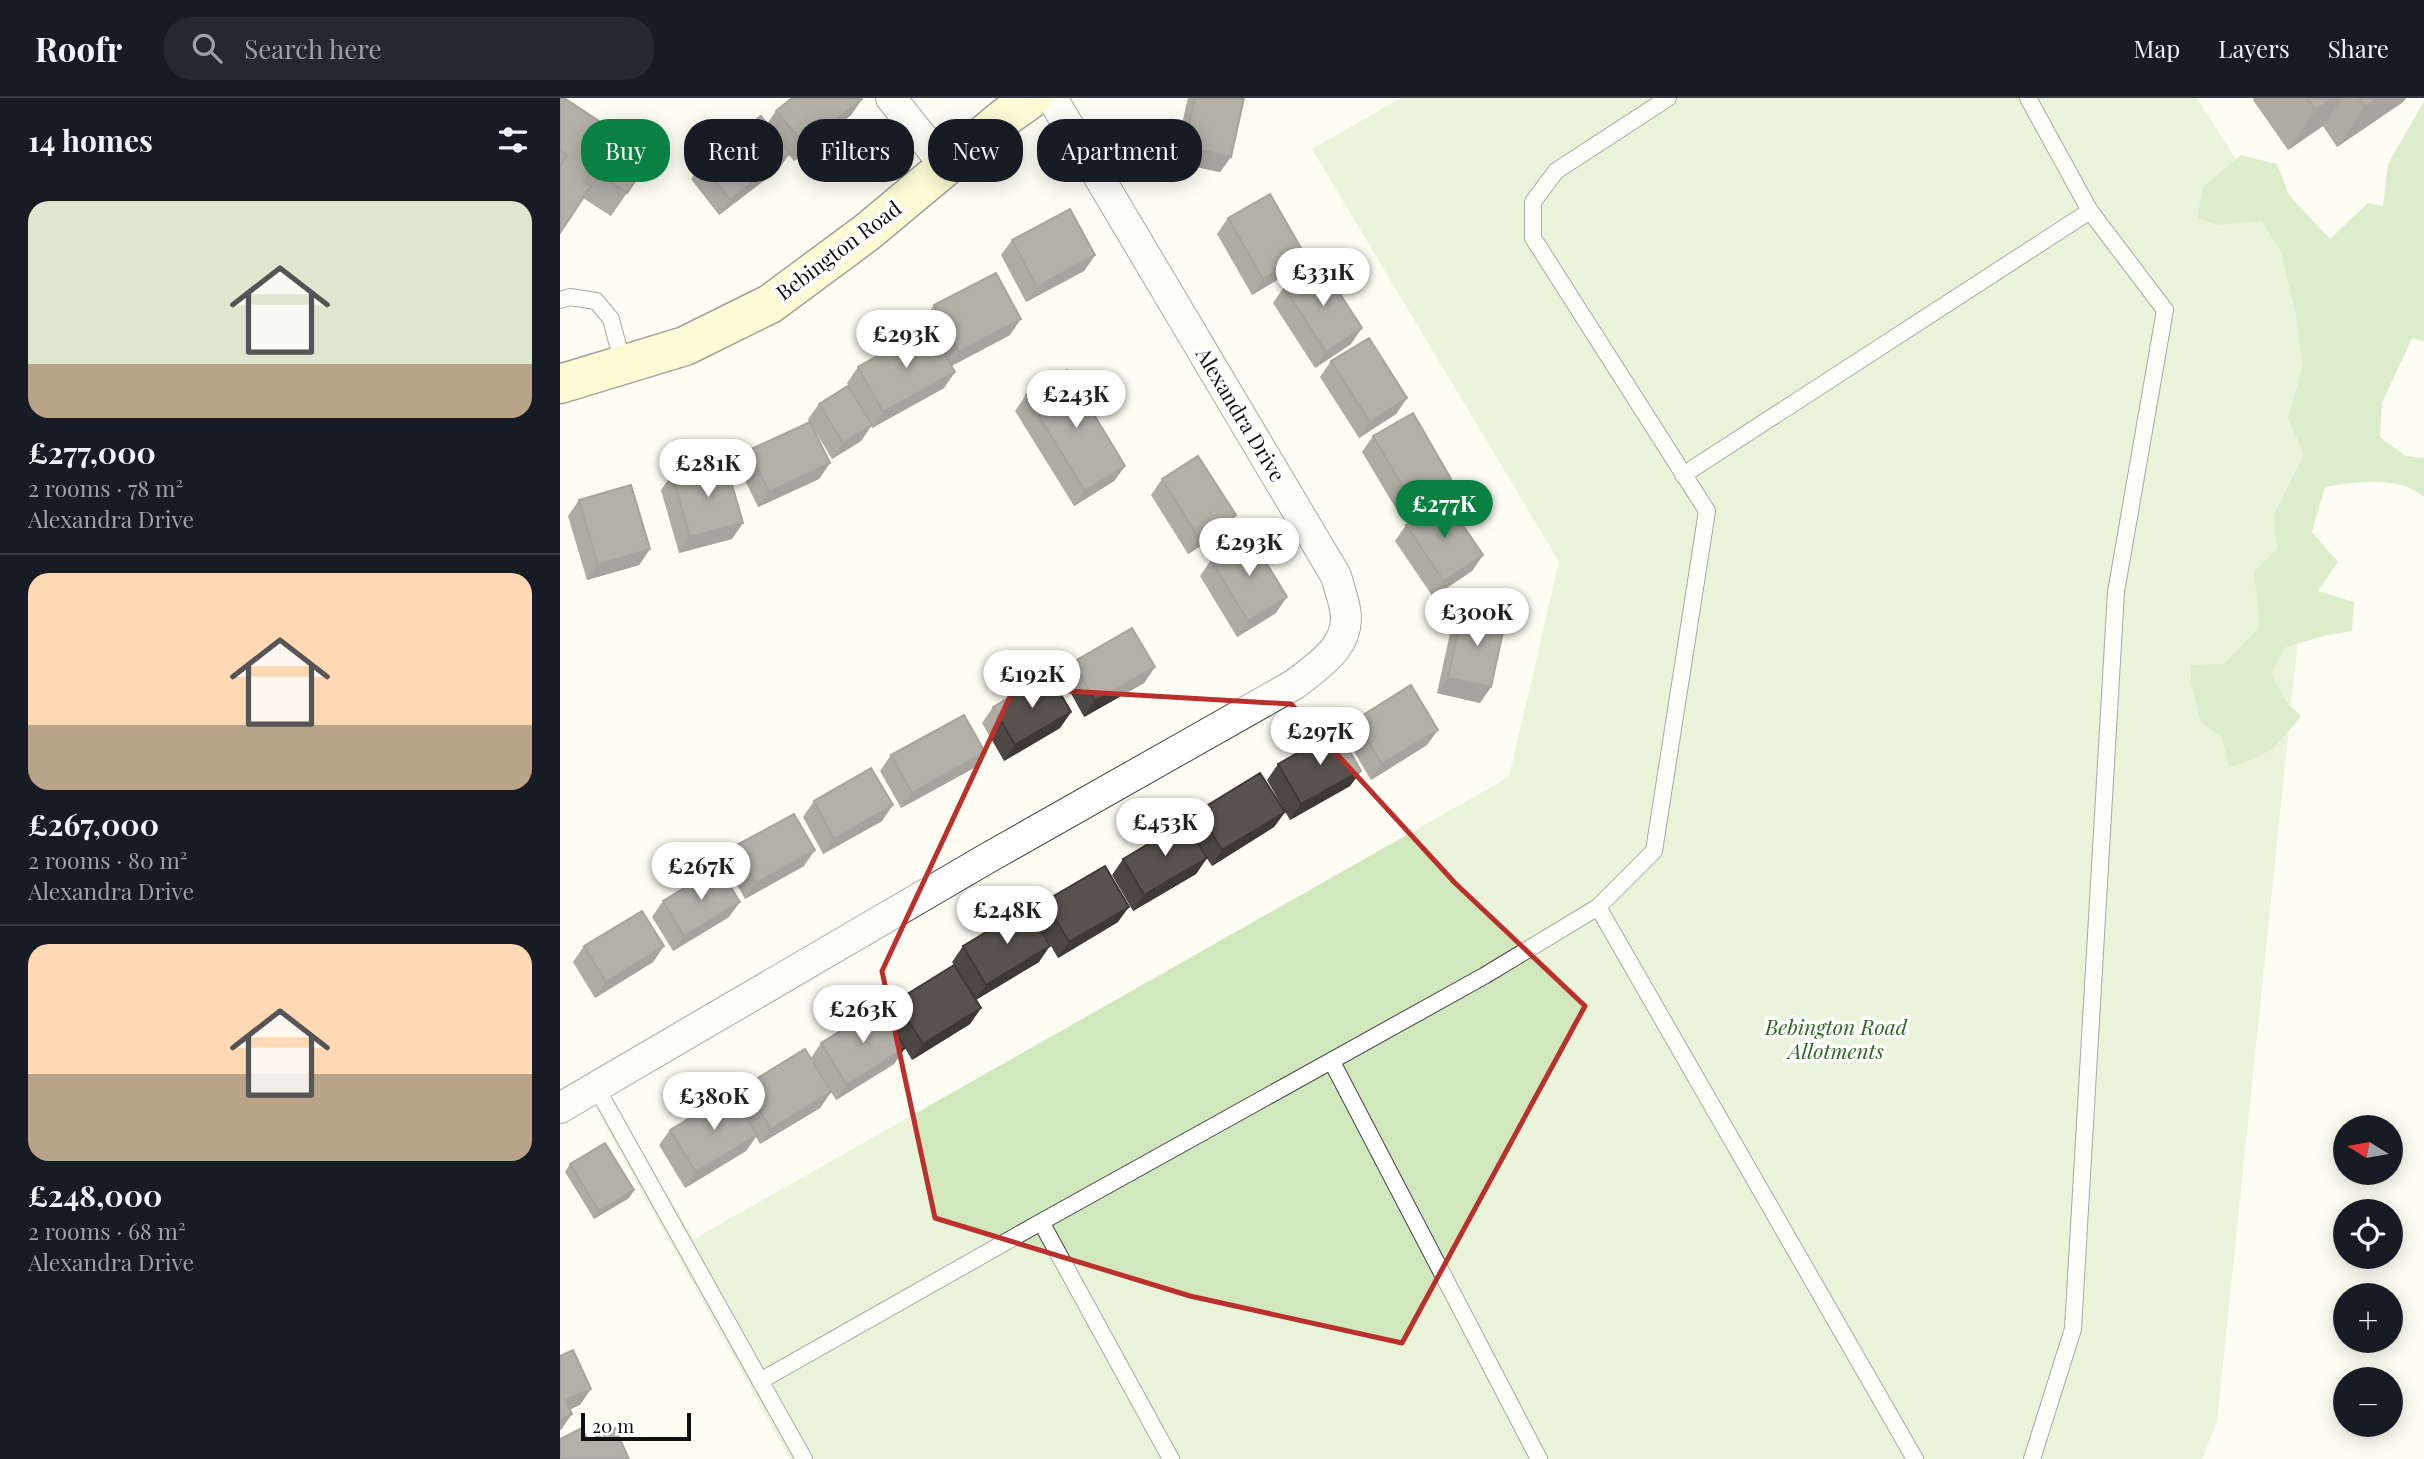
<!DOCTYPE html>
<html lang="en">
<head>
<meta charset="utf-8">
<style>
	:root { --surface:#171b24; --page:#242831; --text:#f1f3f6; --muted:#9ea1a6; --line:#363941; --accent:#0b8043 }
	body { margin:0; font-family:"Playfair Display",serif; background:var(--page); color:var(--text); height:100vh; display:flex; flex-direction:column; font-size:26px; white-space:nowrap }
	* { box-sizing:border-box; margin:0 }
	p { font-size:23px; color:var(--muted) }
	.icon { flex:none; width:38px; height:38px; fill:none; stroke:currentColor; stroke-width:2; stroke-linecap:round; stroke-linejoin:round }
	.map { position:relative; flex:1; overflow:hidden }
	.sheet { display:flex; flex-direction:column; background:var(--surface); width:560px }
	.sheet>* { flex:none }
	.hud { position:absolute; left:21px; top:21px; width:665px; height:63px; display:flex; gap:14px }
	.needle { width:46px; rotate:281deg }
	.controls { position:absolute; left:1773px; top:1017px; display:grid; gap:14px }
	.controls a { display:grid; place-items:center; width:70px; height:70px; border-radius:50%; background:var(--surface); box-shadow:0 4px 18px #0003; font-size:35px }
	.scale { position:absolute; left:21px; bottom:18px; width:110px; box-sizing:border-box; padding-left:7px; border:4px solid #101010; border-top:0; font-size:19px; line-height:24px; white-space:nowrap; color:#101010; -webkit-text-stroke:5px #fff; paint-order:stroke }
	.price { position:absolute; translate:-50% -60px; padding:0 16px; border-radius:24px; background:#fff; color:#222; font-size:23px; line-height:46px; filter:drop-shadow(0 2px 4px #0008) }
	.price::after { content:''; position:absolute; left:50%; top:42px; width:21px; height:16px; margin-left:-10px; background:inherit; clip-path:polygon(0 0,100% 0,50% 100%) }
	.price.on { background:var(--accent); color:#fff }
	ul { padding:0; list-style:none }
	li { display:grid; align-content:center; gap:14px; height:371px; padding:0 28px }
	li+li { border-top:2px solid var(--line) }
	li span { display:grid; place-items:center; height:217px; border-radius:21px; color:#555 }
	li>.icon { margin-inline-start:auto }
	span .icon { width:126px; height:126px; fill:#fffc; stroke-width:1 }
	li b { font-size:30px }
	h2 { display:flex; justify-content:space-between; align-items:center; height:84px; padding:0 28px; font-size:30px }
	.chip { padding:0 24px; border-radius:28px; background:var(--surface); box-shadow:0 4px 18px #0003; font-size:24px; line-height:63px }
	.chip.on { background:var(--accent); color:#fff }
	header { display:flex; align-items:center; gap:42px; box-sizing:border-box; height:98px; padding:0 35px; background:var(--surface); border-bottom:2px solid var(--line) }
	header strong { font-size:33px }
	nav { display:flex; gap:38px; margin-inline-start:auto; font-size:24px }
	.search { width:490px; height:63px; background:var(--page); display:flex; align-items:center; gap:18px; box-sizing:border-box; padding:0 24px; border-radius:28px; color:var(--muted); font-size:26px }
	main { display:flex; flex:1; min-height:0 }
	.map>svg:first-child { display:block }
	.green { fill:#d1e8bd }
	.forest { fill:#b4d99d }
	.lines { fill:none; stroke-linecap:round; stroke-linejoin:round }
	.service-casing { stroke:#434343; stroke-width:18 }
	.minor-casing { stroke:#434343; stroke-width:32 }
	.secondary-casing { stroke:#323232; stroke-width:41 }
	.service { stroke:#fff; stroke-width:16 }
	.minor { stroke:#fff; stroke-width:30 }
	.secondary { stroke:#fbf8b1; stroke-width:38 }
	.wall { fill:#4c4742 }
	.shaded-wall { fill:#3e3936 }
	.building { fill:#58524d; stroke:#3e3936; stroke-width:2 }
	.marked { fill:none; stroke:#bb302c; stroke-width:5; stroke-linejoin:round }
	.labels { text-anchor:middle; stroke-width:7; stroke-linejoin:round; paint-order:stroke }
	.street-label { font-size:21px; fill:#101010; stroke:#fff }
	.park-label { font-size:21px; font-style:italic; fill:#2b6622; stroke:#fff }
</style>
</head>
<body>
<header>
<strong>Roofr</strong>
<div class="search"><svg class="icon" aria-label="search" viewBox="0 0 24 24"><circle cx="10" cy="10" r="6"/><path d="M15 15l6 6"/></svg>Search here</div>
<nav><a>Map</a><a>Layers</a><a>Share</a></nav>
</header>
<main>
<section class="sheet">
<h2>14 homes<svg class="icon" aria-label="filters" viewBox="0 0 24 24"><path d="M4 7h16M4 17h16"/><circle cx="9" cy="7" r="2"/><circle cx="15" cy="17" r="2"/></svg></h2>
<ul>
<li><span style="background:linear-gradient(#dfe7d0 75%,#b9a48a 0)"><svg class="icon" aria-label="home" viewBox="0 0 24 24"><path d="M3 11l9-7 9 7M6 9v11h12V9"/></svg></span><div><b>£277,000</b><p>2 rooms · 78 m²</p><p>Alexandra Drive</p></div></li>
<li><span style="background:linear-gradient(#ffd9b3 70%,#b9a48a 0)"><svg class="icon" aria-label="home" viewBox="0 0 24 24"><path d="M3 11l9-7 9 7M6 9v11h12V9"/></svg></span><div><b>£267,000</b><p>2 rooms · 80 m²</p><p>Alexandra Drive</p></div></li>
<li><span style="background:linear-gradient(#ffd9b3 60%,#b9a48a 0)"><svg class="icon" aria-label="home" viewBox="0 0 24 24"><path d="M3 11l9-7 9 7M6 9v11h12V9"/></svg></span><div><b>£248,000</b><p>2 rooms · 68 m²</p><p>Alexandra Drive</p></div></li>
</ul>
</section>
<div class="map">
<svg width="1864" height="1361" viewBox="0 0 1864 1361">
	<rect width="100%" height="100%" fill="#fefdf3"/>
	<!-- green -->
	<path class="green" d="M 841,0 L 1637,0 L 1772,213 L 1657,1324 L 1642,1361 L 230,1361 L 41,1020 L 56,1011 L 134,1141 L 949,679 L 999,464 L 752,51 Z"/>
	<!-- forest -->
	<path class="forest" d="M 1864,3 L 1864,244 L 1852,240 L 1822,305 L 1820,339 L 1846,358 L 1864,360 L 1864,399 C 1839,377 1795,384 1765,389 L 1752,434 L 1778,464 L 1758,493 L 1794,504 L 1792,533 L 1764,538 L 1726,549 L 1711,576 L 1725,602 L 1741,618 C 1716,650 1709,658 1669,669 L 1662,639 L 1641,625 L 1631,583 L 1631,567 L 1664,566 L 1700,528 L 1694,474 L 1717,451 L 1714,417 L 1744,356 L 1728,320 L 1743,267 L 1736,217 L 1721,154 L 1702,123 L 1658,127 L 1637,120 L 1643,89 L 1681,57 L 1717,66 L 1729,97 L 1770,141 L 1808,105 L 1823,108 L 1828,66 Z"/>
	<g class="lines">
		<defs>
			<path id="service" d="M 0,202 L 10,199 L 36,203 L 51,221 L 63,267
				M 1123,377 L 1530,113 L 1468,0
				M 1038,809 L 1355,1361
				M 772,964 L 979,1361
				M 36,989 L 244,1361
				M 481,1124 L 611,1361
				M 200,1283 L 481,1124 L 924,878 L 1038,809 L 1094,753 L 1147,413 L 973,140 L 973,104 L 996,73 L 1108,0
				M 1472,1361 L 1513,1231 L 1556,494 L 1605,212 L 1530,113"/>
			<path id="minor" d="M 331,0 L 386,69
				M 0,1010 L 426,761 L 735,586 C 759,567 792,547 785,511 C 783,500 779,489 776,478 L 492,0"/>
			<path id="secondary" d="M 0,286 L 125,248 L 210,206 L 306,135 L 444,20 L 472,0"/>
		</defs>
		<!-- service casing -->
		<use href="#service" class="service-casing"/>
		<!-- minor casing -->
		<use href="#minor" class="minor-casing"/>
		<!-- secondary casing -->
		<use href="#secondary" class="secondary-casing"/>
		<!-- service -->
		<use href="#service" class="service"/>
		<!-- minor -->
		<use href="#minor" class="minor"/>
		<!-- secondary -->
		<use href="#secondary" class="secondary"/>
	</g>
	<!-- wall -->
	<path class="wall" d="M 0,0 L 67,95 L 51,118 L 23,100 L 0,135 Z
		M 628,0 L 684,0 L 671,59 L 660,74 L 613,64 Z
		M 1694,0 L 1846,0 L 1843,4 L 1777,49 L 1763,28 L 1728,52 L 1693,2 Z
		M 302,1 L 291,17 L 234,63 L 228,56 L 219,71 L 159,117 L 131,81 L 142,65 L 207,26 L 216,13 Z
		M 668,120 L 734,172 L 692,197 L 657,136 Z
		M 452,142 L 535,157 L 524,173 L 466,204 L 441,157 Z
		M 724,189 L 791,246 L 755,270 L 713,205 Z
		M 374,207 L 450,237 L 391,268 L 384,290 L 312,330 L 311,328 L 301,343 L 272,361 L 254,331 L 270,365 L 259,381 L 198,409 L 178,368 L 189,352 L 249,324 L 248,321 L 259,306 L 299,306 L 287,285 L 298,269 L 367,230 L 363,223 Z
		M 771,263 L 847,300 L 836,316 L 799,340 L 760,279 Z
		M 466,297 L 565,368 L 554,383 L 514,408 L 455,313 Z
		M 813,338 L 880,396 L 841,419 L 802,354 Z
		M 112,376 L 172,441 L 119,455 L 101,392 Z
		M 602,381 L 676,417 L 665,433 L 628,456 L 591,397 Z
		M 19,402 L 90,451 L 79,467 L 27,482 L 8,418 Z
		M 846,427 L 923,457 L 912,473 L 873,499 L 835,443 Z
		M 651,462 L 716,515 L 677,539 L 640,478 Z
		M 903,510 L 931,589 L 920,605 L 877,595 L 892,526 Z
		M 513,564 L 595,569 L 584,585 L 524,619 L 502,579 Z
		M 433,609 L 511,614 L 500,630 L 444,663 L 422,625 Z
		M 795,622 L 867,647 L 811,682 L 784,637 Z
		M 331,657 L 414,670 L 341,710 L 320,673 Z
		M 718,666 L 801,673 L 790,688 L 730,722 L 707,682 Z
		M 254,703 L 322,723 L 263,756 L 243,719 Z
		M 638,713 L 725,714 L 714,729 L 652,768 L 646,759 L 647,760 L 636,776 L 573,813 L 552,777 L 563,761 L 628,728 Z
		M 175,748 L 244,768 L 185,801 L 164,764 Z
		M 103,803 L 169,819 L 113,853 L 92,819 Z
		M 485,803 L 558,824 L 498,860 L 474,819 Z
		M 24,848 L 104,848 L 93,864 L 35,900 L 13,864 Z
		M 403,848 L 479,864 L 416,902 L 421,910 L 410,926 L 352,962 L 345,950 L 334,966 L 276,1002 L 271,994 L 260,1010 L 200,1046 L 196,1039 L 186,1053 L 125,1090 L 99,1047 L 110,1032 L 175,1002 L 185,988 L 251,960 L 261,945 L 326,918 L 336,903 L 394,867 L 392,864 Z
		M 10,1066 L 74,1092 L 69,1100 L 34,1121 L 5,1074 Z"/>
	<!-- shaded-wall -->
	<path class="shaded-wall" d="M 1773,0 L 1783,0 L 1763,28 L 1728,52 L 1756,12 Z
		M 1818,0 L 1846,0 L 1843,4 L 1777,49 L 1805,9 Z
		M 302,1 L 291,17 L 234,63 L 245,47 Z
		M 624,48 L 671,59 L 660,74 L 613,64 Z
		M 230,55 L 219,71 L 159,117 L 170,102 Z
		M 535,157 L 524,173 L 466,204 L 477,189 Z
		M 745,157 L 734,172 L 692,197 L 703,181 Z
		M 461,221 L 450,237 L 388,270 L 399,254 Z
		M 802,230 L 791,246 L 755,270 L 766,254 Z
		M 395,274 L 384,290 L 312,330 L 323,314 Z
		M 847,300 L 836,316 L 799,340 L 810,324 Z
		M 312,327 L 301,343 L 272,361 L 283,345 Z
		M 270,365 L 259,381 L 198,409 L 209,394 Z
		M 565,368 L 554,383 L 514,408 L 525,393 Z
		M 891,381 L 880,396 L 841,419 L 852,404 Z
		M 676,417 L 665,433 L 628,456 L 639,440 Z
		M 183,425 L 172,441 L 119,455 L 130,439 Z
		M 90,451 L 79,467 L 27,482 L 38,467 Z
		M 923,457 L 912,473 L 873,499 L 884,483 Z
		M 727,499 L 716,515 L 677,539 L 688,523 Z
		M 595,569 L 584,585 L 524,619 L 535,603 Z
		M 888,580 L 931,589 L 920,605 L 877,595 Z
		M 511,614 L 500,630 L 444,663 L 455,647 Z
		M 878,632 L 867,647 L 811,682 L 822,666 Z
		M 425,654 L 414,670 L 341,710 L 352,695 Z
		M 801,673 L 790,688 L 730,722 L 741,706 Z
		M 333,707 L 322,723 L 263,756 L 274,741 Z
		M 725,714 L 714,729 L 652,768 L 662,752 Z
		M 255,752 L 244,768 L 185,801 L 196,785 Z
		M 647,760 L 636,776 L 573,813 L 584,797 Z
		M 180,804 L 169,819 L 113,853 L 124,838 Z
		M 569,809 L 558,824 L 498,860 L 509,844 Z
		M 104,848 L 93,864 L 35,900 L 46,884 Z
		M 490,848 L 479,864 L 415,902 L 426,887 Z
		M 421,910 L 410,926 L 352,962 L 363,946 Z
		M 345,950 L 334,966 L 276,1002 L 287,987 Z
		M 271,994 L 260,1010 L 200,1046 L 211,1031 Z
		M 197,1037 L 186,1053 L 125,1090 L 136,1074 Z
		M 74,1092 L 69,1100 L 34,1121 L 39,1113 Z
		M 31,1291 L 20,1307 L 0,1316 L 6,1302 Z
		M 12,1316 L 1,1332 L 0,1332 L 0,1322 Z"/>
	<!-- building -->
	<path class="building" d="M 0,0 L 4,0 L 92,58 L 67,95 L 32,72 L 24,84 L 31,88 L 0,135 L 0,69 L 7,57 L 0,52 Z
		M 232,0 L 301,0 L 302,1 L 245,47 L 216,13 Z
		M 635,0 L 684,0 L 671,59 L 624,48 Z
		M 1747,0 L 1773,0 L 1756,12 Z
		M 1799,0 L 1818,0 L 1805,9 Z
		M 201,18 L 230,55 L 170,102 L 142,65 Z
		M 710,96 L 745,157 L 703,181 L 668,120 Z
		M 510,111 L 535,157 L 477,189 L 452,142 Z
		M 760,165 L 802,230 L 766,254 L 724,189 Z
		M 436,175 L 461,221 L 399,254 L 374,207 Z
		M 369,229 L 395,274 L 323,314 L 298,269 Z
		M 809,240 L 847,300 L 810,324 L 771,263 Z
		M 507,272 L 565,368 L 525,393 L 466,297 Z
		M 288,288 L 312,327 L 283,345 L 259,306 Z
		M 853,315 L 891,381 L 852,404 L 813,338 Z
		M 250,324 L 270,365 L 209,394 L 189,352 Z
		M 638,358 L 676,417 L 639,440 L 602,381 Z
		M 165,362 L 183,425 L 130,439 L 112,376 Z
		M 71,387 L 90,451 L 38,467 L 19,402 Z
		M 885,401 L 923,457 L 884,483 L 846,427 Z
		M 690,438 L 727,499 L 688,523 L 651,462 Z
		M 903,510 L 946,520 L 931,589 L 888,580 Z
		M 572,530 L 595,569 L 535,603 L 513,564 Z
		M 489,576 L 511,614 L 455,647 L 433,609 Z
		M 851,587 L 878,632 L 822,666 L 795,622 Z
		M 404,617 L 425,654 L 352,695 L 331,657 Z
		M 778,632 L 801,673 L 741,706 L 718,666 Z
		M 311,670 L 333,707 L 274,741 L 254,703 Z
		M 700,675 L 725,714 L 662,752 L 638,713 Z
		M 234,716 L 255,752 L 196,785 L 175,748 Z
		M 625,724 L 647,760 L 584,797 L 563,761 Z
		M 545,768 L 569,809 L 509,844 L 485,803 Z
		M 158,769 L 180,804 L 124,838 L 103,803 Z
		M 468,809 L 490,848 L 426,887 L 403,848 Z
		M 82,813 L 104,848 L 46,884 L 24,848 Z
		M 394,867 L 421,910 L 363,946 L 336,903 Z
		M 320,908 L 345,950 L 287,987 L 261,945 Z
		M 245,951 L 271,994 L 211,1031 L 185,988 Z
		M 171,995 L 197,1037 L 136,1074 L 110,1032 Z
		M 45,1045 L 74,1092 L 39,1113 L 10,1066 Z
		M 13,1252 L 31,1291 L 6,1302 L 12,1316 L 0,1322 L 0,1258 Z
		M 22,1330 L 28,1343 L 55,1330 L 69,1361 L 0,1361 L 0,1341 Z"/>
	<!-- marked area -->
	<path d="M0 0H1864V1361H0ZM 454,590 L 731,606 L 895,785 L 1025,908 L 842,1245 L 630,1198 L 375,1120 L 322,873 Z" fill="#fefdf3" fill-opacity=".55" fill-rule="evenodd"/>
	<path class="marked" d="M 454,590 L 731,606 L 895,785 L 1025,908 L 842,1245 L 630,1198 L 375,1120 L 322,873 Z"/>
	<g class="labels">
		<!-- street labels -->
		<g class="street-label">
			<text transform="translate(279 153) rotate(-37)" y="7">Bebington Road</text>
			<text transform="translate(680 317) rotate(59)" y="7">Alexandra Drive</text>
		</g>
		<!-- park labels -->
		<g class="park-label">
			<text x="1276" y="937">Bebington Road<tspan x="1276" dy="24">Allotments</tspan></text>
		</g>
	</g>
</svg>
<div class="controls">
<a><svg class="needle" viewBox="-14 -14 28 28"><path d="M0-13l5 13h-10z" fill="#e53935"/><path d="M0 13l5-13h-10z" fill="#9ea1a6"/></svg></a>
<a><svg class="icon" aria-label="locate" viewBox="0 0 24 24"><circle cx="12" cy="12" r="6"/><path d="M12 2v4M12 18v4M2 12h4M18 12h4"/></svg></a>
<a>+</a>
<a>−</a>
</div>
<div class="scale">20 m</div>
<b class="price" style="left:763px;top:210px">£331K</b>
<b class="price" style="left:346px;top:272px">£293K</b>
<b class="price" style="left:516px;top:332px">£243K</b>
<b class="price" style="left:148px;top:401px">£281K</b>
<b class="price on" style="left:884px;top:442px">£277K</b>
<b class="price" style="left:689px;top:480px">£293K</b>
<b class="price" style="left:917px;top:550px">£300K</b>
<b class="price" style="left:472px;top:612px">£192K</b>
<b class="price" style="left:760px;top:669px">£297K</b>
<b class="price" style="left:605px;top:760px">£453K</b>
<b class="price" style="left:141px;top:804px">£267K</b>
<b class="price" style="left:447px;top:848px">£248K</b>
<b class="price" style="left:303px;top:947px">£263K</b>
<b class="price" style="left:154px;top:1034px">£380K</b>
<div class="hud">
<a class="chip on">Buy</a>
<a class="chip">Rent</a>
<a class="chip">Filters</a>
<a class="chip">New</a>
<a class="chip">Apartment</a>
</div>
</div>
</main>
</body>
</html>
